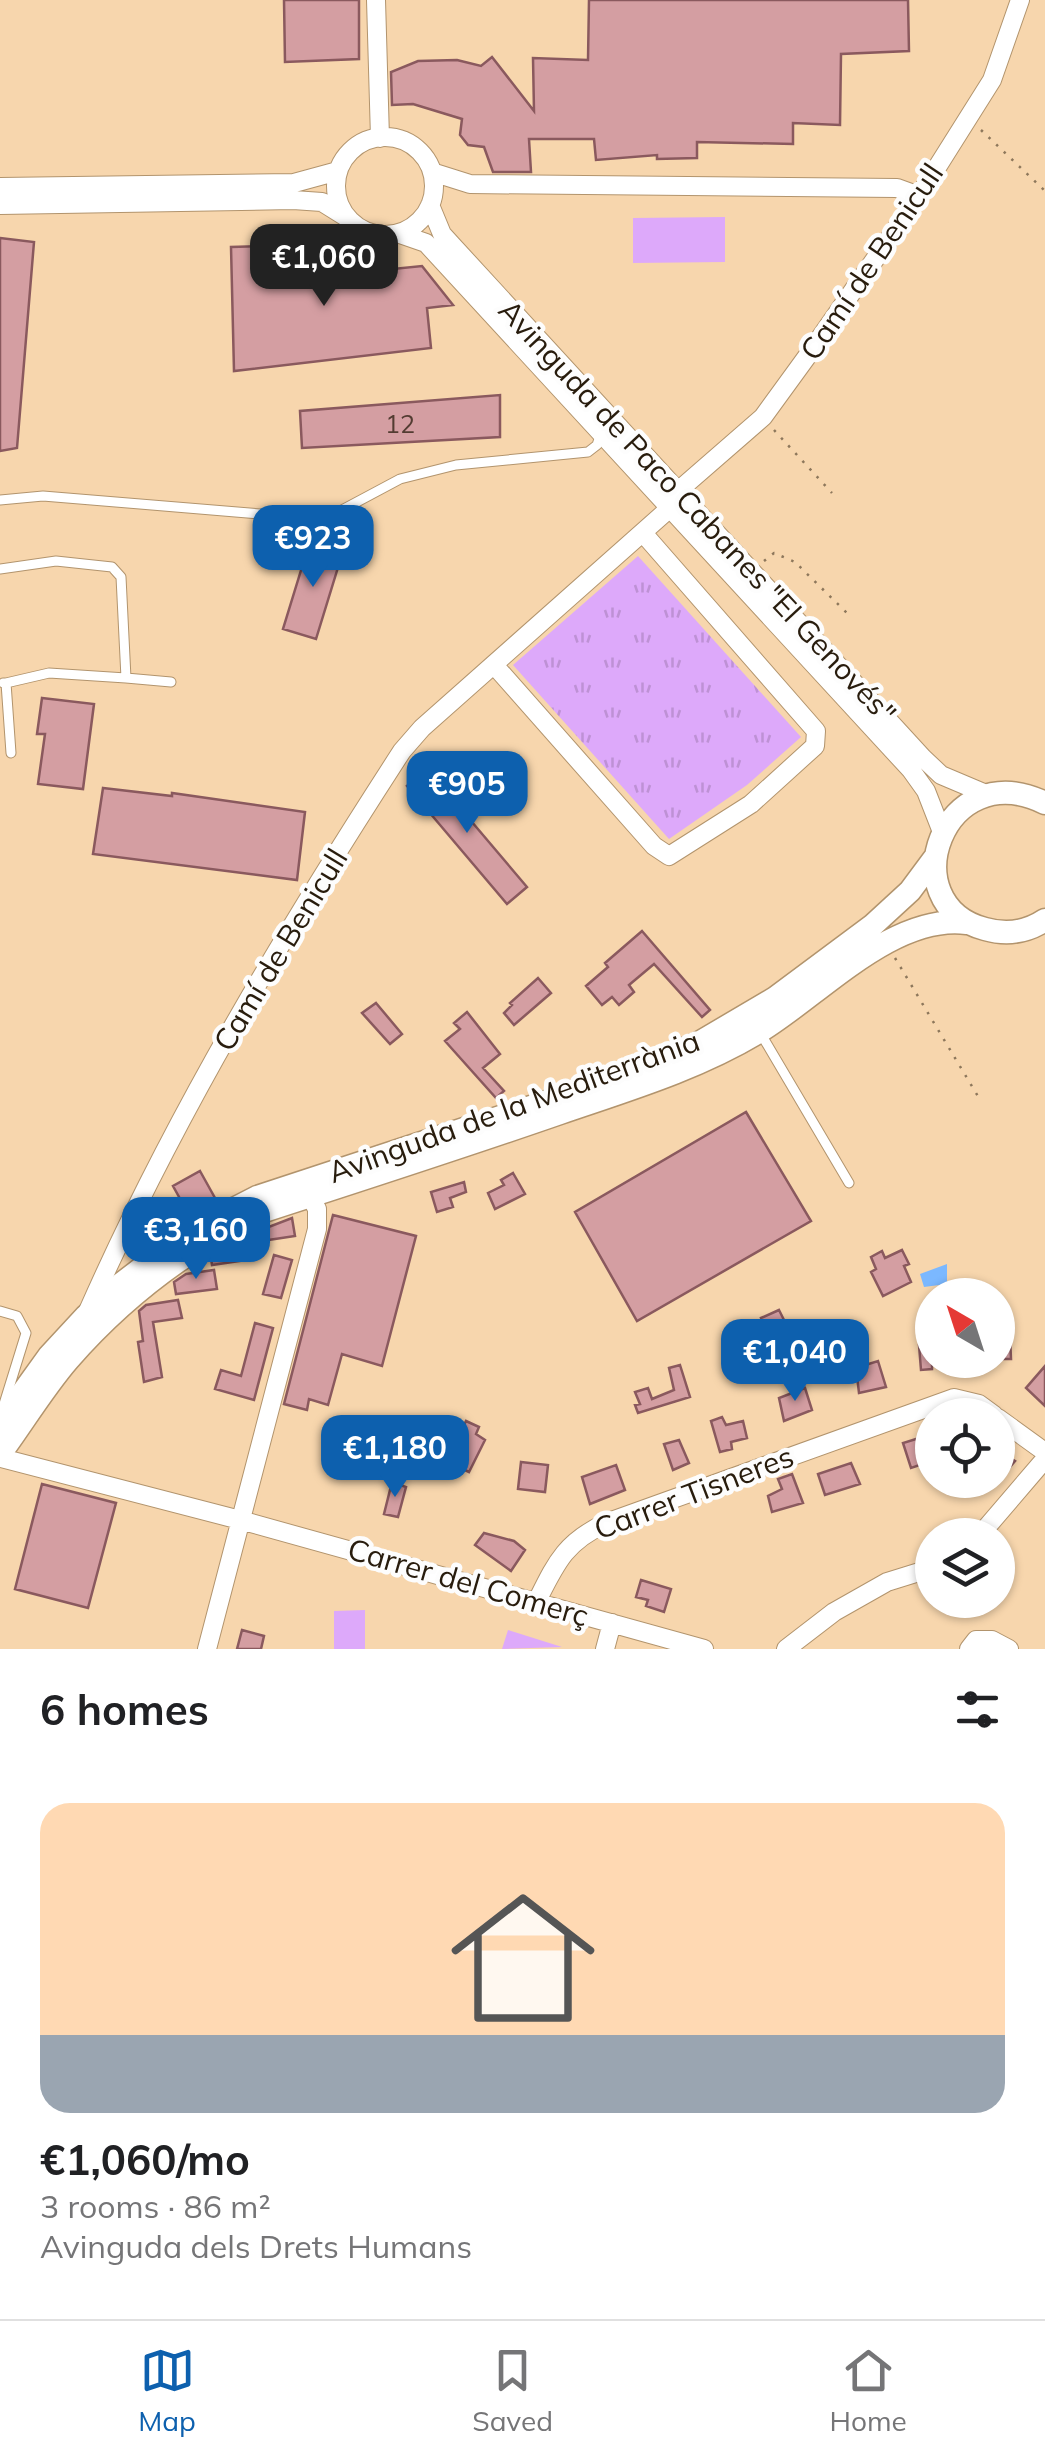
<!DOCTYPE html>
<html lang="en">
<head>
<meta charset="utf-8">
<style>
	:root { --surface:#fff; --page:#f2f2f2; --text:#202124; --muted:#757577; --line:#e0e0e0; --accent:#0d60ae }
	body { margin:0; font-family:Mulish,sans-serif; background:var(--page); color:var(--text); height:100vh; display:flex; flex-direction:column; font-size:38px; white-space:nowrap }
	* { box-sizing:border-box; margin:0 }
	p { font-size:32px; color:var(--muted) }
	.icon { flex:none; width:55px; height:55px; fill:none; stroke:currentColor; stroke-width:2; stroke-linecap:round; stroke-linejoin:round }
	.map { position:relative; height:1649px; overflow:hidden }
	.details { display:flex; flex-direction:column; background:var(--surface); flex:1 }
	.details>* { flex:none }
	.needle { width:65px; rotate:321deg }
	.buttons { position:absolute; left:915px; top:1278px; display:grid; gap:20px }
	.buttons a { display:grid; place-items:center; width:100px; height:100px; border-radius:50%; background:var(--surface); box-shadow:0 2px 8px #0004; font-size:50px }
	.price { position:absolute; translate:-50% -85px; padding:0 22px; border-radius:20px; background:var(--accent); color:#fff; font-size:32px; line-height:65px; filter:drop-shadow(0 2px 5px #0008) }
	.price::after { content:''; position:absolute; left:50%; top:60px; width:30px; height:22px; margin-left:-15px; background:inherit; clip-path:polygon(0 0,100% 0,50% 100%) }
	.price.active { background:#222; color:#fff }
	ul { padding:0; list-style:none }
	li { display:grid; align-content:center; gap:20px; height:530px; padding:0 40px }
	li span { display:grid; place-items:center; height:310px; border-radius:30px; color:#555 }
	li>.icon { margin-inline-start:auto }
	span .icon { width:180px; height:180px; fill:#fffc; stroke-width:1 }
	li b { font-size:42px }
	h2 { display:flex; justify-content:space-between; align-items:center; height:120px; padding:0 40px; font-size:42px }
	.tabs { display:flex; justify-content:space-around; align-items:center; height:140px; border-top:2px solid var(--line); background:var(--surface); font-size:28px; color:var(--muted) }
	.tabs a { display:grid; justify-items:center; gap:5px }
	.tabs .active { color:var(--accent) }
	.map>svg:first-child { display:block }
	.grass { fill:url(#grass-tufts) }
	.pitch { fill:#dda9fa }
	.water { fill:#7bb8ff }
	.building { fill:#d49ea2; stroke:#8a595e; stroke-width:2.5 }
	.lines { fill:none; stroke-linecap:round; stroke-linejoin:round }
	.lane-casing { stroke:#b2946d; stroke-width:11 }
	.street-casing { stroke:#b2946d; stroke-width:20 }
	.secondary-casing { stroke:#b2946d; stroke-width:25 }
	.path { stroke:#8d775b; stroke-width:2.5; stroke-dasharray:2.5 8; stroke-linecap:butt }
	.lane { stroke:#fff; stroke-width:9 }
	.street { stroke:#fff; stroke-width:18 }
	.secondary { stroke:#fff; stroke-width:22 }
	.labels { text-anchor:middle; stroke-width:9; stroke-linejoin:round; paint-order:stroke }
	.number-label { font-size:25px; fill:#533c32 }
	.street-label { font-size:30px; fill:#281c0d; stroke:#fdfdfd }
</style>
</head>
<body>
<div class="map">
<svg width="1045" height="1649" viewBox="0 0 1045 1649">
	<defs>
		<pattern id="grass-tufts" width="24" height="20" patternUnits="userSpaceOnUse" patternTransform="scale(2.5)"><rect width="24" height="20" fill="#dda9fa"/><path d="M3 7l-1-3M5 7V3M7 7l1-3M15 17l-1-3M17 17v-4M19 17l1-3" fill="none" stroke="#be91d5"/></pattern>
	</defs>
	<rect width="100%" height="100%" fill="#f7d6ad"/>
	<!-- grass -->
	<path class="grass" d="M 638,556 L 801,737 L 747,785 L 669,839 L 513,665 Z"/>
	<!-- pitch -->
	<path class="pitch" d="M 725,217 L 725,262 L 633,263 L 633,218 Z
		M 365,1610 L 365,1649 L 334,1649 L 334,1611 Z
		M 508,1630 L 562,1647 L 502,1649 Z"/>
	<!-- water -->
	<path class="water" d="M 947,1264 L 947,1284 L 924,1287 L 920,1274 Z"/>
	<!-- building -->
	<path class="building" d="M 284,0 L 359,0 L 359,59 L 285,62 Z
		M 589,0 L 908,0 L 909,51 L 841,54 L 840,125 L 793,123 L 793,144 L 697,142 L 697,158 L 657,159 L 657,155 L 596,160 L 594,139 L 529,139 L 531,172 L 493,172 L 484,147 L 468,145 L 460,135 L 462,119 L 413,104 L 392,105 L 391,72 L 418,61 L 457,60 L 481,66 L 492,57 L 534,111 L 533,58 L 588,60 Z
		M 0,238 L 34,242 L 17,448 L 0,451 Z
		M 302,245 L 334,275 L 422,266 L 453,305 L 427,308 L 431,348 L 234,371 L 231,247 Z
		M 500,395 L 500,437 L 302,448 L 300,411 Z
		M 310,541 L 343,551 L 316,639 L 283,629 Z
		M 42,698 L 94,704 L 83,789 L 38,784 L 45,734 L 37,734 Z
		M 427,769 L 527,887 L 507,904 L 407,786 Z
		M 103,788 L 172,796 L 172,793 L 305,812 L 297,880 L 93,854 Z
		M 642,931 L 710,1010 L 702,1017 L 654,964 L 629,985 L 634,992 L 619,1005 L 612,997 L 602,1005 L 586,986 L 608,967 L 605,963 Z
		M 538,978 L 551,993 L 514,1025 L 504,1013 L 512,1005 L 510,1003 Z
		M 376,1003 L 402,1034 L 390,1044 L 362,1013 Z
		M 467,1012 L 500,1054 L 483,1068 L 504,1091 L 496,1098 L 445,1041 L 460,1029 L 454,1023 Z
		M 746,1112 L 811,1221 L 637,1321 L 575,1212 Z
		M 200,1171 L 215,1198 L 188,1213 L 173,1186 Z
		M 513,1173 L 525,1194 L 495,1209 L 488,1193 L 504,1185 L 501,1180 Z
		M 464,1182 L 466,1192 L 450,1198 L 453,1207 L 437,1212 L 431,1192 Z
		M 333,1215 L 416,1236 L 382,1366 L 342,1354 L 328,1405 L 309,1399 L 307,1410 L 284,1404 Z
		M 292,1218 L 295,1236 L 255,1242 L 253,1233 Z
		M 233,1244 L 251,1249 L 253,1259 L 212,1265 L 211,1258 Z
		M 902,1250 L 909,1264 L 904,1266 L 911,1282 L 883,1296 L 871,1272 L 876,1269 L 871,1257 L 882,1251 L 885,1258 Z
		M 274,1255 L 292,1260 L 281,1298 L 263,1294 Z
		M 214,1270 L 217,1289 L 176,1294 L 174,1282 L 186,1274 Z
		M 178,1300 L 182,1318 L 153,1322 L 162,1377 L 144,1382 L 138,1342 L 143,1341 L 139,1311 L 146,1305 Z
		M 779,1310 L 786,1324 L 792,1322 L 798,1340 L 775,1350 L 761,1318 Z
		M 255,1323 L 273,1328 L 254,1400 L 215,1389 L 221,1370 L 241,1376 Z
		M 998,1336 L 1010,1336 L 1011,1359 L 998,1359 Z
		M 932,1344 L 932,1369 L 921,1370 L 919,1345 Z
		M 878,1361 L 886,1387 L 859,1393 L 856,1368 Z
		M 680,1365 L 690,1397 L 638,1413 L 635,1405 L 640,1404 L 635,1392 L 648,1388 L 652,1399 L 674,1390 L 669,1368 Z
		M 1045,1366 L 1045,1406 L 1026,1388 Z
		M 805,1388 L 812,1410 L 784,1421 L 779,1398 Z
		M 722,1417 L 726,1425 L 743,1421 L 747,1438 L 731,1442 L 732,1449 L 720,1452 L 711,1421 Z
		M 466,1421 L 479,1427 L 476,1434 L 485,1440 L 469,1472 L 456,1466 L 460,1458 L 451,1452 Z
		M 929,1435 L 932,1461 L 911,1468 L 903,1443 Z
		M 679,1440 L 689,1463 L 673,1470 L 664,1444 Z
		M 998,1450 L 1015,1461 L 998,1481 Z
		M 521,1462 L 548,1465 L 545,1492 L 518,1489 Z
		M 851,1463 L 860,1484 L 825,1495 L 818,1474 Z
		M 616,1465 L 625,1490 L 590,1504 L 582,1477 Z
		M 792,1474 L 803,1503 L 772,1512 L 768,1496 L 782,1489 L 778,1479 Z
		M 392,1482 L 406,1487 L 398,1517 L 384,1514 Z
		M 42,1484 L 116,1503 L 88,1608 L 15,1589 Z
		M 484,1533 L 514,1541 L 525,1550 L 511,1571 L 475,1545 Z
		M 641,1580 L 671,1589 L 664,1612 L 646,1606 L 648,1600 L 636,1597 Z
		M 242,1630 L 264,1636 L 261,1649 L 237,1649 Z"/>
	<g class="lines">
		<defs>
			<path id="lane" d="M 0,500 L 43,496 L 297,517 L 340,511 L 400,479 L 456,465 L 588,452 L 597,445 L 601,433
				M 0,569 L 56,561 L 112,567 L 121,577 L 126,678 L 49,673 L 6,683
				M 126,678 L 171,682
				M 3,683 L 6,683 L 11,753
				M 761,1034 L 849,1183
				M 0,1311 L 17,1316 L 26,1333 L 4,1404"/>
			<path id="street" d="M 376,0 L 380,138
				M336 186a49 49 0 1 1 98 0a49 49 0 1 1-98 0Z
				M 432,172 L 470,184 L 897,188 L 919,196
				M 0,187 L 294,183 L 338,171
				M 0,205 L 293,200 L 322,202 L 346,217
				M 430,205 L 442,234 L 452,245 L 923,758 L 941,775 L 986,794
				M 400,234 L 426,243 L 911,770 L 926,791 L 942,832
				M 678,491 L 763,417 L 811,351 L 919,196 L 992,80 L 1020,0
				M 495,666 L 654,846 L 669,856 L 751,804 L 815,746 L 816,731 L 643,533
				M 88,1311 C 174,1116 286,930 402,751 L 422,728 L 670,508
				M 998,1418 L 1045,1452
				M 1,1458 L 240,1520 L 704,1649
				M 980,1535 L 1045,1459
				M 537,1601 C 556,1563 565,1542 606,1523 L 954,1398 L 979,1404 L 994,1415
				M 207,1649 L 317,1229 L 317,1209 L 310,1196
				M 605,1649 L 612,1623
				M 786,1649 L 834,1612 L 887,1582 L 932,1568
				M 969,1649 L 976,1640 L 992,1640 L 1009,1649"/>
			<path id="secondary" d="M 1045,803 C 943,753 890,904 985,929 C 1006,935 1027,932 1045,920
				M 0,1424 L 49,1356 L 86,1316 L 121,1284 L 189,1232 L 257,1197 L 549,1101 L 697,1044 L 775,998 L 873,925 L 910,891 L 936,856
				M 0,1454 C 23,1423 43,1389 68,1360 C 123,1297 189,1247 264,1211 C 363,1179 462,1147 560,1113 C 627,1090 695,1070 757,1033 C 818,997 892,913 967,923"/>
		</defs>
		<!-- lane casing -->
		<use href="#lane" class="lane-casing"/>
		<!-- street casing -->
		<use href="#street" class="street-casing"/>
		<!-- secondary casing -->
		<use href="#secondary" class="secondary-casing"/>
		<!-- path -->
		<path class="path" d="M 981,130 L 1045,191
			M 774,430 L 832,493
			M 764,561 L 774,553 L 795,562 L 850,616
			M 895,958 L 979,1098"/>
		<!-- lane -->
		<use href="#lane" class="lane"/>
		<!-- street -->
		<use href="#street" class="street"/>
		<!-- secondary -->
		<use href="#secondary" class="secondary"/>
	</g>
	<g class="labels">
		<!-- number labels -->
		<g class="number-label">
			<text x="400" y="433">12</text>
		</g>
		<!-- street labels -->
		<g class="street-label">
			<text transform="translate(872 262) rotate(-56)" y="10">Camí de Benicull</text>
			<text transform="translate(697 512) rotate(47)" y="10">Avinguda de Paco Cabanes "El Genovés"</text>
			<text transform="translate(281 950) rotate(-59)" y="10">Camí de Benicull</text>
			<text transform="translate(514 1107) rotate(-20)" y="10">Avinguda de la Mediterrània</text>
			<text transform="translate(694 1493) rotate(-21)" y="10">Carrer Tisneres</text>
			<text transform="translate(468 1583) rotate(16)" y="10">Carrer del Comerç</text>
		</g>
	</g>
</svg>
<div class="buttons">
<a><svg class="needle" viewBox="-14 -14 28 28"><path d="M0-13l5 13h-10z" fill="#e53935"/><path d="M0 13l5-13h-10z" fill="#757577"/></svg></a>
<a><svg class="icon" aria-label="locate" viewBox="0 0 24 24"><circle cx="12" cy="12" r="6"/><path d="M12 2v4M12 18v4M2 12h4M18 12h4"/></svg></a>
<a><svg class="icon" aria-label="layers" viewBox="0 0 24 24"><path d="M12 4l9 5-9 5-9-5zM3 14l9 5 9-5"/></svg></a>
</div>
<b class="price active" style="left:324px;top:309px">€1,060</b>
<b class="price" style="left:313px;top:590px">€923</b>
<b class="price" style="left:467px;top:836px">€905</b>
<b class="price" style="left:196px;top:1282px">€3,160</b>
<b class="price" style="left:795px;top:1404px">€1,040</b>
<b class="price" style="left:395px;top:1500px">€1,180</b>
</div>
<section class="details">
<h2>6 homes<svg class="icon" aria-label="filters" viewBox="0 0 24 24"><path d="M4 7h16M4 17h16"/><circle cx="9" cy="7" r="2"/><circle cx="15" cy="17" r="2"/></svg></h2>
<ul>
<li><span style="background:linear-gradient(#ffd9b3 75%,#9aa5b1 0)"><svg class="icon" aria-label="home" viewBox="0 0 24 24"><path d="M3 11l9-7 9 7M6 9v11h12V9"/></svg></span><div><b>€1,060/mo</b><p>3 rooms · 86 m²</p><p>Avinguda dels Drets Humans</p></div></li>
</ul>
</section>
<nav class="tabs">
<a class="active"><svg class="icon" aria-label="map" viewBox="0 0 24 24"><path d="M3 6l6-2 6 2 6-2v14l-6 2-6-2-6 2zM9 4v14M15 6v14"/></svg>Map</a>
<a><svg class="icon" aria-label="saved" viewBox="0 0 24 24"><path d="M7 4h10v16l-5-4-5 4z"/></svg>Saved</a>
<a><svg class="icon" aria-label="home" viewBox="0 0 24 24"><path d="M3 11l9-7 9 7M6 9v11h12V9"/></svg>Home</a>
</nav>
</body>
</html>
